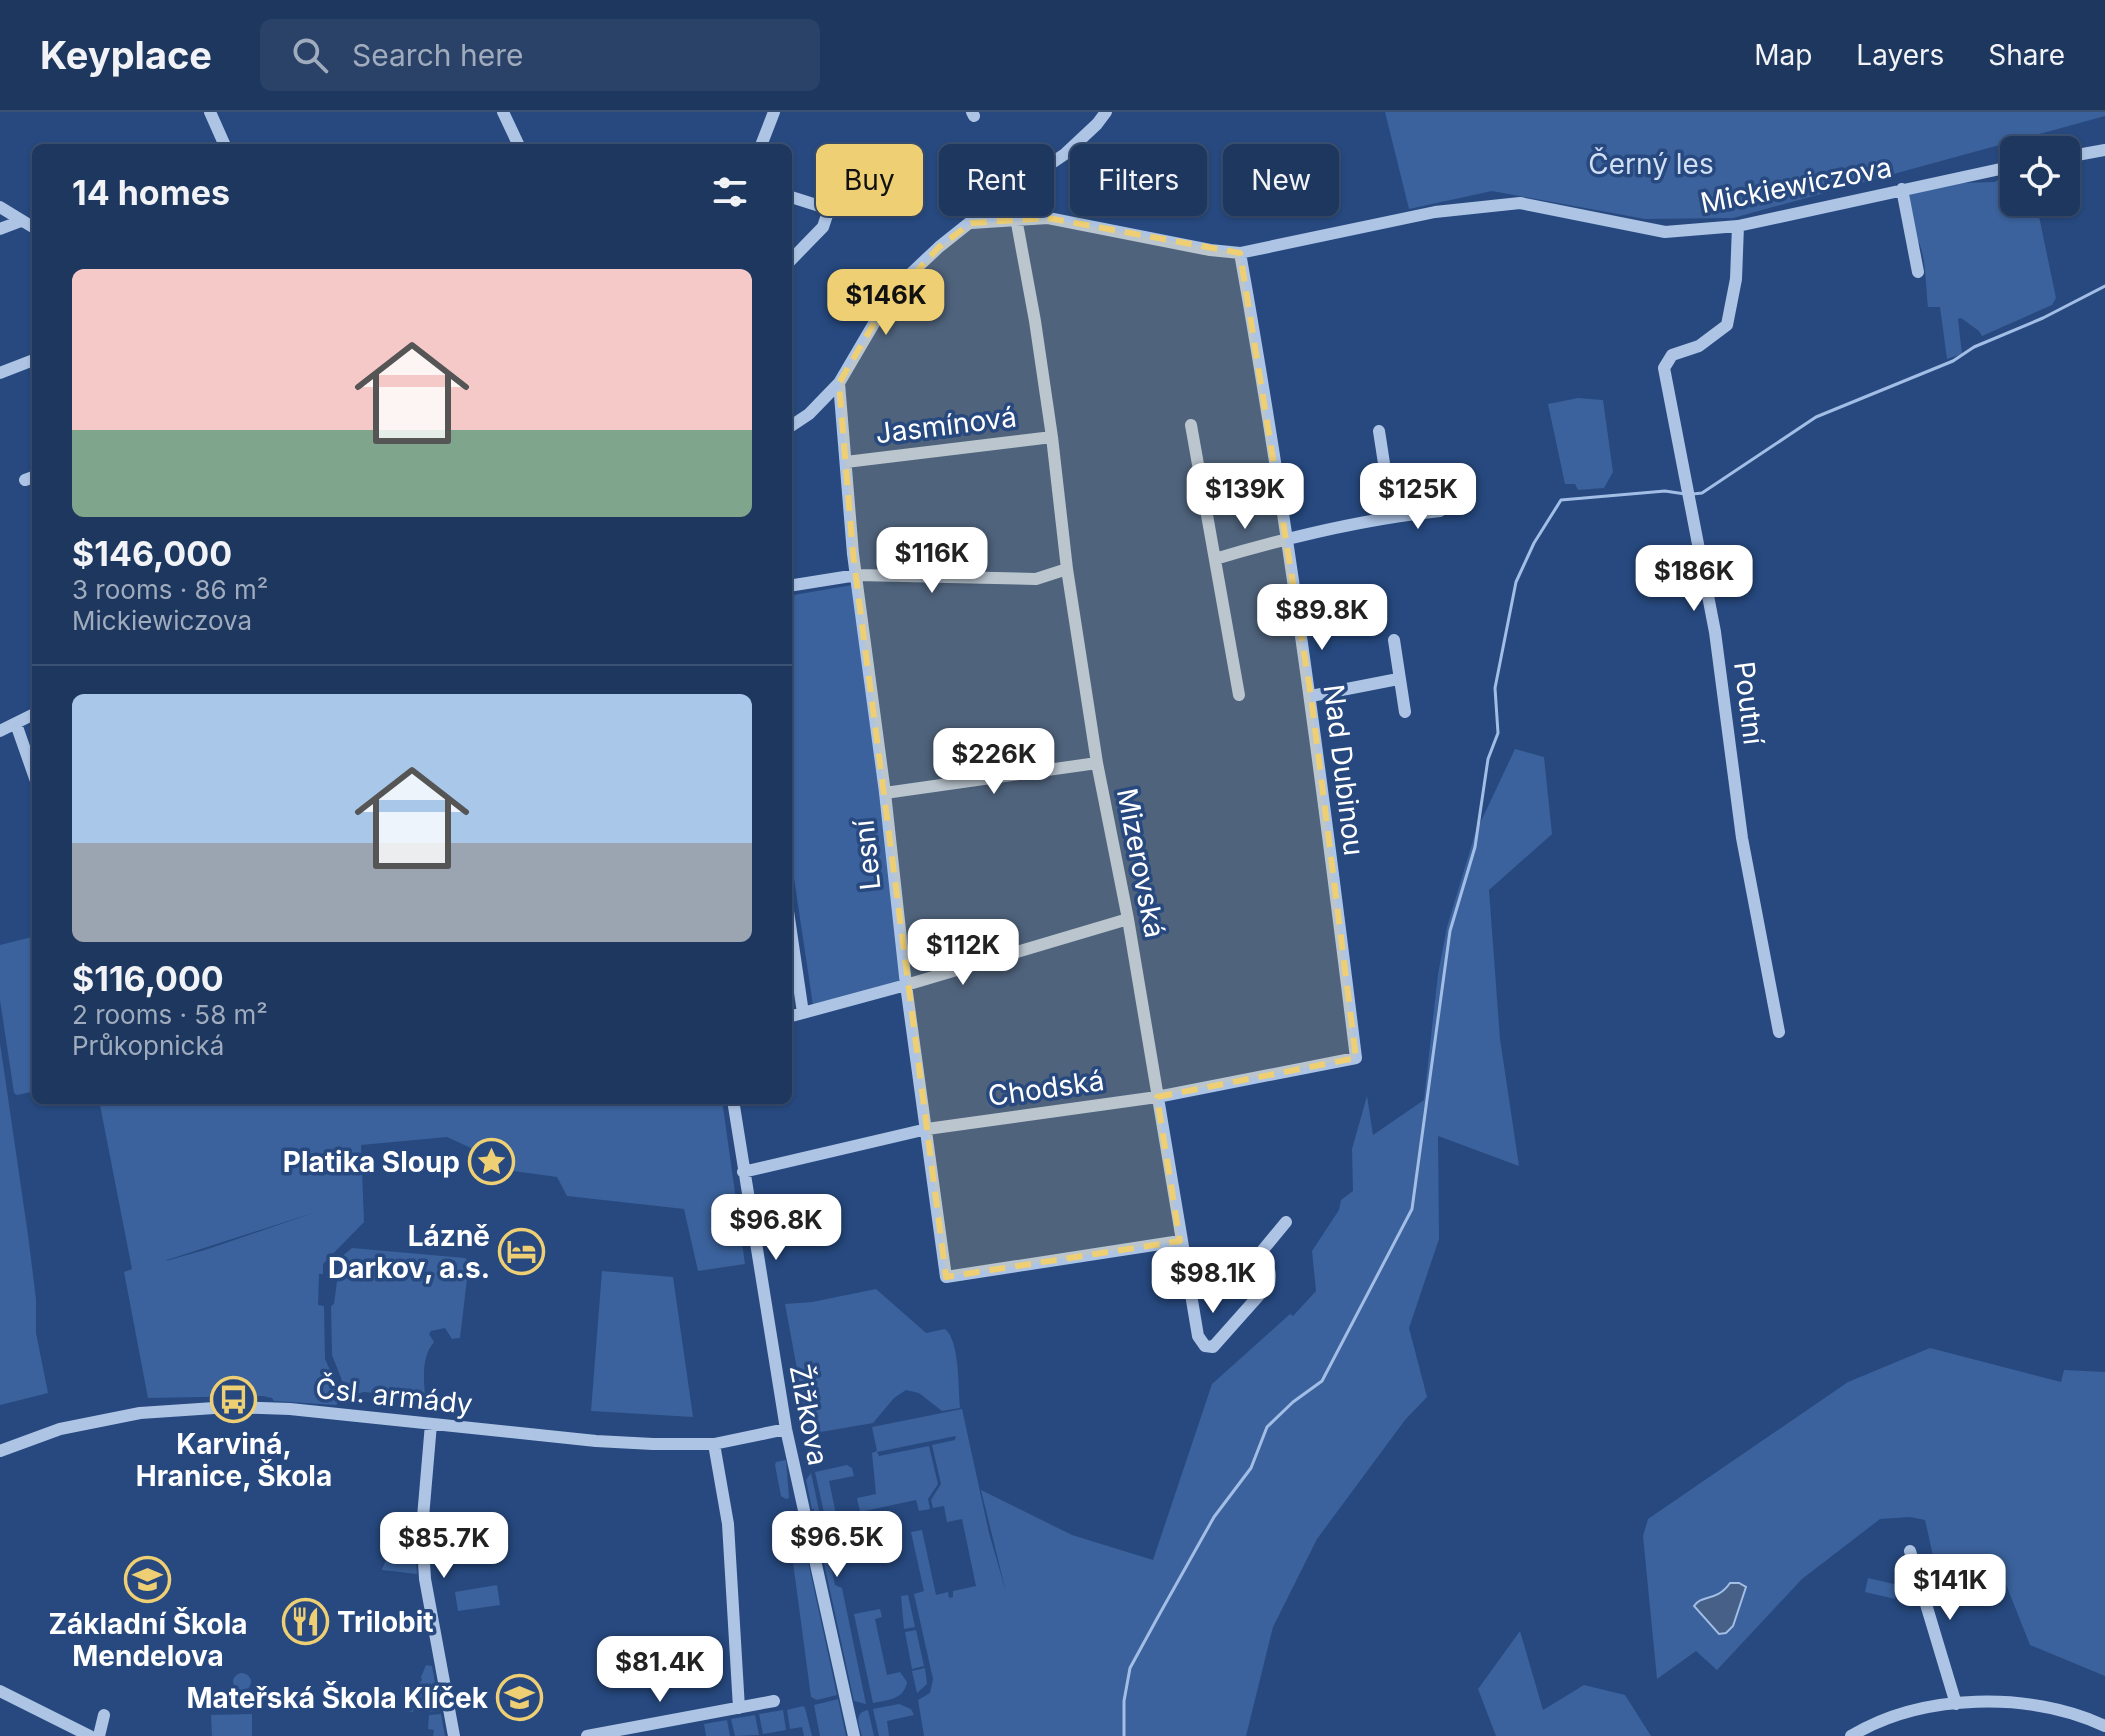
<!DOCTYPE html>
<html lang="en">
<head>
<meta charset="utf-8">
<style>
	:root { --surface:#1d375f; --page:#2a4268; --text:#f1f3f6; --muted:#a0acbd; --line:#3b5174; --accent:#eecf73 }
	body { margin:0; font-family:Inter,sans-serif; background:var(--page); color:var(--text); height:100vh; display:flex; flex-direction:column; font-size:30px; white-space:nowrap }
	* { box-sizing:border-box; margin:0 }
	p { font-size:26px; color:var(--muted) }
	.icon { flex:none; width:44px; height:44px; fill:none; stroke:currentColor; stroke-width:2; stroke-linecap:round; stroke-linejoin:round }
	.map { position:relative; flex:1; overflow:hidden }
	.drawer { position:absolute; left:32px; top:32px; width:760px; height:960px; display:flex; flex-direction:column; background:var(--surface); border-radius:12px; box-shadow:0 2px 6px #0004,0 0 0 2px var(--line) }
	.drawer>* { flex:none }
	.guide { position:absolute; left:816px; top:32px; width:760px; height:72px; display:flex; gap:16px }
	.buttons { position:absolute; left:2000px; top:24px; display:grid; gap:16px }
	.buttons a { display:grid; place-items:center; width:80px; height:80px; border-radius:12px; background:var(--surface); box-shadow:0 2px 6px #0004,0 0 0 2px var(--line); font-size:40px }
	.price { position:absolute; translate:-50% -68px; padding:0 18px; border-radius:16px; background:#fff; color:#222; font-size:26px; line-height:52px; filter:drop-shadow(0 2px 4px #0008) }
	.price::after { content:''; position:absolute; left:50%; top:48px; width:24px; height:18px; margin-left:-12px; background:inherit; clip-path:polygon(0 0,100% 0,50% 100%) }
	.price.active { background:var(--accent); color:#111 }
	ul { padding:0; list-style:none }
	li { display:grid; align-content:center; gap:16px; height:424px; padding:0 40px }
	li+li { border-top:2px solid var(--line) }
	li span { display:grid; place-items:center; height:248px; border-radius:12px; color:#555 }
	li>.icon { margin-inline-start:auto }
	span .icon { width:144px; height:144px; fill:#fffc; stroke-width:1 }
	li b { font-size:34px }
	h2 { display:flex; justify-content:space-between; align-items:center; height:96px; padding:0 40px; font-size:34px }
	.chip { padding:0 28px; border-radius:12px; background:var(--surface); box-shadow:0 2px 6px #0004,0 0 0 2px var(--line); font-size:28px; line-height:72px }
	.chip.active { background:var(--accent); color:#111 }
	header { display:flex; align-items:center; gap:48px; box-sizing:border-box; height:112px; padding:0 40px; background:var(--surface); border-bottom:2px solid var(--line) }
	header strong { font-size:38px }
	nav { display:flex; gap:44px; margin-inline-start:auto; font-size:28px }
	.search { width:560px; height:72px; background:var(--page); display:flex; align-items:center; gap:20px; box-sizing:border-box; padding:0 28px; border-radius:12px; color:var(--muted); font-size:30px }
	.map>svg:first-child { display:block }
	.green { fill:#3b629c; fill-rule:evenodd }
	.water { fill:#476087; stroke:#a2bee6; stroke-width:2 }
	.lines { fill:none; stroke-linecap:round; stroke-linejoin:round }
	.stream { stroke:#a2bee6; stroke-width:3 }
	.minor { stroke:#adc4e5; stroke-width:12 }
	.marked { fill:#eecf73; fill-opacity:0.2; stroke:#eecf73; stroke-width:6; stroke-dasharray:16 10; stroke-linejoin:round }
	.labels { text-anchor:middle; stroke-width:7; stroke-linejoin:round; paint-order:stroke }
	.park-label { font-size:28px; fill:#d0dff4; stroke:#27497f }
	.street-label { font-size:28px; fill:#fff; stroke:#27497f }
	.poi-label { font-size:28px; font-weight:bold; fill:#fff; stroke:#27497f; text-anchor:end }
</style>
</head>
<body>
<header>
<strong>Keyplace</strong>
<div class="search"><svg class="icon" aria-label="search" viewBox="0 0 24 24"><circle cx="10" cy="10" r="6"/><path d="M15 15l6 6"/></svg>Search here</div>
<nav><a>Map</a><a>Layers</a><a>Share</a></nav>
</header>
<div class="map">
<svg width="2105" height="1624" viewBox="0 0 2105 1624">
	<rect width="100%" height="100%" fill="#27497f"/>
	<!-- green -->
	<path class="green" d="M 1385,0 L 2105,0 L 2105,4 L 1733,106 L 1645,107 L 1492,79 L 1409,97 Z
		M 2014,62 L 2014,90 L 2036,90 L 2056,186 L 2052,193 L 1982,224 L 1979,219 L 1961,206 L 1958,207 L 1962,242 L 1947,247 L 1940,195 L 1928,195 C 1926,179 1926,134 1915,125 L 1909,84 L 1912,80 L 1962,71 L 1995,70 L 2002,65 Z
		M 1578,286 L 1603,288 L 1613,360 L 1604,376 L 1578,378 L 1575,372 L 1565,372 L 1548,292 Z
		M 852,473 L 902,862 L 899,870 L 813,893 L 788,726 L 788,484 Z
		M 1515,637 L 1544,645 L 1552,722 L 1489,778 L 1500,927 L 1519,1054 L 1438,1024 L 1439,1127 L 1409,1216 L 1427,1285 L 1405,1308 L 1317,1427 L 1273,1515 L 1246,1624 L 924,1624 L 918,1588 L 930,1581 L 933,1567 L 914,1482 L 924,1479 L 911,1420 L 922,1418 L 936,1483 L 948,1480 L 949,1486 L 953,1485 L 953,1479 L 976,1474 L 962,1407 L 947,1410 L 944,1394 L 933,1396 L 931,1388 L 941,1372 L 932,1333 L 955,1328 L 956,1324 L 877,1340 L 879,1344 L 929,1334 L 938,1372 L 928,1387 L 930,1397 L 919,1399 L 916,1388 L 860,1400 L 857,1386 L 876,1382 L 872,1341 L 877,1339 L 872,1315 L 962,1297 L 989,1421 L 1006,1480 L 981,1378 L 1072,1423 L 1153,1448 L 1212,1272 L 1290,1202 L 1293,1204 L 1316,1179 L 1312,1139 L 1339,1098 L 1341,1088 L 1353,1079 L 1352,1037 L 1367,984 L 1373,1023 L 1424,988 L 1438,862 L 1447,815 L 1475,722 Z
		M 36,824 L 36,979 L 17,983 L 14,981 L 0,888 L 0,833 Z
		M 0,931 L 28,1123 L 36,1187 L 36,1221 L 48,1281 L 0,1293 Z
		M 99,988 L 722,988 L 745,1152 L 698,1159 L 684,1097 L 567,1084 L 557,1065 L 471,1053 L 471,1036 L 447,1025 L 361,1033 L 364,1110 L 323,1152 L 323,1162 L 319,1162 L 318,1193 L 324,1194 L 325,1247 L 342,1285 L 336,1293 L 274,1289 L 272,1286 L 263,1284 L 148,1286 L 124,1160 L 132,1157 ZM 316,1100 L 208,1137 L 166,1149 L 167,1148 Z
		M 352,1136 L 465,1146 L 469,1150 L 460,1226 L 452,1227 L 445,1216 L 431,1219 L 429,1222 L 434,1230 C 421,1245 424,1267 425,1286 L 364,1280 L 356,1282 L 353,1274 L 345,1276 L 332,1243 L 331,1194 L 334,1192 L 340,1146 Z
		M 602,1159 L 673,1165 L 693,1305 L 591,1299 Z
		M 876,1177 L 926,1221 L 945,1217 C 960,1229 958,1276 960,1296 L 942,1299 L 919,1281 L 906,1278 L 894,1286 L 873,1311 L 809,1322 L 785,1192 L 812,1190 Z
		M 1930,1236 L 2061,1270 L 2064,1258 L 2105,1260 L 2105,1564 L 2030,1533 L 2005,1470 L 1983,1476 L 1971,1444 L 1934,1448 L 1925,1408 L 1910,1405 L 1880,1407 L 1802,1467 L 1717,1558 L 1696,1539 L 1657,1567 L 1643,1424 L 1648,1407 L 1848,1270 Z
		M 786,1348 L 789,1386 L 786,1387 L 781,1384 L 775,1353 L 776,1350 Z
		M 847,1353 L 852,1356 L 854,1364 L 829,1369 L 843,1435 L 832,1437 L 815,1360 Z
		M 811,1361 L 835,1473 L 842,1476 L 866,1592 L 854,1589 L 824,1451 L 827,1450 L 823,1450 L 812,1399 L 815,1397 L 812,1397 L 806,1368 Z
		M 414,1418 L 417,1462 L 382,1458 C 388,1441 396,1427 414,1418 Z
		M 792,1426 L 796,1435 L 802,1433 L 807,1445 L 837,1583 L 817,1588 L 811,1585 L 790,1428 Z
		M 1868,1466 L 1898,1473 L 1895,1487 L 1865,1480 Z
		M 497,1473 L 500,1493 L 458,1499 L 455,1480 Z
		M 908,1483 L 915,1515 L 904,1517 L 901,1484 Z
		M 880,1497 L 882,1505 L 875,1507 L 887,1563 L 900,1560 L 907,1570 C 904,1588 887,1588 873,1591 L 854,1502 Z
		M 916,1518 L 924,1554 L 912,1557 L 905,1520 Z
		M 1520,1519 L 1543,1598 L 1584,1573 L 1625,1583 L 1651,1624 L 1496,1624 L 1478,1577 Z
		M 426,1553 L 432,1554 L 440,1599 L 430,1600 L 431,1587 L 415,1585 L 413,1600 L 403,1599 L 401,1573 L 417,1574 L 422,1568 L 421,1565 Z
		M 925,1556 L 927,1572 L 917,1581 L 912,1559 Z
		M233 1570a9 9 0 1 1 18 0a9 9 0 1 1-18 0Z
		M 838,1587 L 846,1624 L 820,1624 L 814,1593 Z
		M 899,1592 L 911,1597 L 914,1603 L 887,1609 L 889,1624 L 879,1624 L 873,1597 Z
		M 803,1594 L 805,1596 L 812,1624 L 804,1624 L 802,1615 L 790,1617 L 787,1598 Z
		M 783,1598 L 786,1618 L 763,1622 L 759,1602 Z
		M 868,1598 L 874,1624 L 862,1624 C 859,1613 853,1601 868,1598 Z
		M 252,1602 L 252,1624 L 212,1624 L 211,1603 Z
		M 441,1602 L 445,1624 L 433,1624 L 434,1618 L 428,1617 L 429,1603 Z
		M 755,1603 L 759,1623 L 735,1624 L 731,1607 Z
		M 727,1608 L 730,1624 L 706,1624 L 704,1612 Z"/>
	<!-- water -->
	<path class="water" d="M 1730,1471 L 1739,1471 L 1746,1475 L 1733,1514 L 1726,1521 L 1719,1522 L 1694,1494 C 1702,1482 1717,1490 1730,1471 Z"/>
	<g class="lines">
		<!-- stream -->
		<path class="stream" d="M 1693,382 L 1702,381 L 1816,305 L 1953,249 L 1974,235 L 2043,206 L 2105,174
			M 1124,1624 L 1124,1589 L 1130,1556 L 1159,1503 L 1214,1405 L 1251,1356 L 1267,1315 L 1293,1290 L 1322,1269 L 1412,1097 L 1450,819 L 1475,735 L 1488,647 L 1498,621 L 1495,576 L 1516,470 L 1534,431 L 1561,388 L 1665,379 L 1685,382"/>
		<!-- minor -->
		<path class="minor" d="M 210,0 L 226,36
			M 503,0 L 520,36
			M 972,0 L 974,4
			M 760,36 L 774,0
			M 2066,45 L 2105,38
			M 1902,77 L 1918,160
			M 788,84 L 829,97 L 823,115 L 788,151
			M 0,95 L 36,117
			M 829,97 L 891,41
			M 1016,106 L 1035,209 L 1052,325 L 1067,457 L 1097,651 L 1128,807 L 1198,1224 L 1205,1234 L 1213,1235 L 1269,1172 C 1272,1158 1268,1153 1257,1145 L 1286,1110
			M 971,111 L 1048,106 L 1210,138 L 1240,141 L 1435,100 L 1520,91 L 1665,120 L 1738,114 L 2014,54
			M 1738,114 L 1736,167 L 1727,213 L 1699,234 L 1672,243 L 1664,256 L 1715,520 L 1742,726 L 1779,920
			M 0,117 L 21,109
			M 0,261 L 36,247
			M 839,271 L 853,442 L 885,681 L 906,873 L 946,1165 L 1180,1129
			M 1191,313 L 1239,583
			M 788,316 L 809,302 L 839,271 L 883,196 L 904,168 L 939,135 L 1003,84 L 1065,42 L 1097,12 L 1106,0
			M 1379,319 L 1392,403
			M 846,350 L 1052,325
			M 25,368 L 36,364
			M 1215,447 C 1289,425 1363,407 1440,399
			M 788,474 L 857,463 L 1036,467 L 1067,457
			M 1394,528 L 1405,600
			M 1311,584 L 1398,567
			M 16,612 L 36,669
			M 0,619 L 36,601
			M 885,681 L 1097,651
			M 788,799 L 803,901
			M 788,905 L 906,873 L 1128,807
			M 733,988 L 786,1317 L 854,1624
			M 743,1060 L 927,1017 L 1157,985 L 1356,946 C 1323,677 1288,408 1240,141
			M 431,1312 L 422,1417 L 425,1467 L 454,1624
			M 714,1332 L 728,1412 L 739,1596
			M 0,1339 L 60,1317 L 140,1301 L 229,1295 L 290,1297 L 596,1329 L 653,1332 L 714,1332 L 786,1317
			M 1910,1439 L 1956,1592
			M 0,1579 L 90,1624
			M 99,1624 L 104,1603
			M 587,1624 L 774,1589
			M 1851,1624 C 1922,1581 2030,1579 2105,1614"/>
	</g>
	<!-- marked area -->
	<path class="marked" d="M 1048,106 L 1240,141 L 1311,584 L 1356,946 L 1157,985 L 1180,1129 L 946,1165 L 853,442 L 839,271 L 883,196 L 939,135 L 971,111 Z"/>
	<!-- icons -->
	<defs>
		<symbol id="sight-ring" viewBox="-11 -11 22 22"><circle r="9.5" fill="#27497f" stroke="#eecf73" stroke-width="1.5"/><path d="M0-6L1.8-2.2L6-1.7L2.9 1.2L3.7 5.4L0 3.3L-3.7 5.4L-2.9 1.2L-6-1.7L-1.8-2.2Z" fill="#eecf73"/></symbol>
		<symbol id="hotel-ring" viewBox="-11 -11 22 22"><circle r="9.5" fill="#27497f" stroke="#eecf73" stroke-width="1.5"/><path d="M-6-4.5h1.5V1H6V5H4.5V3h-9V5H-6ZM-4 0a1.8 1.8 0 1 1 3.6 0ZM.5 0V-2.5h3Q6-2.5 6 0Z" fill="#eecf73"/></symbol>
		<symbol id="bus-ring" viewBox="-11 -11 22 22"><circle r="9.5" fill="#27497f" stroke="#eecf73" stroke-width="1.5"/><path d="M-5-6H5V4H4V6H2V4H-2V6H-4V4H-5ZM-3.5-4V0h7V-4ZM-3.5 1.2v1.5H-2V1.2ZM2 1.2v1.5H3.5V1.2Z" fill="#eecf73"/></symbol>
		<symbol id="school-ring" viewBox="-11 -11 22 22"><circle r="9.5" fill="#27497f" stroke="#eecf73" stroke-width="1.5"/><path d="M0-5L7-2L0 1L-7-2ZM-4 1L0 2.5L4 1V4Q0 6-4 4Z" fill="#eecf73"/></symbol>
		<symbol id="restaurant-ring" viewBox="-11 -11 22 22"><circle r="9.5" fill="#27497f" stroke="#eecf73" stroke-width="1.5"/><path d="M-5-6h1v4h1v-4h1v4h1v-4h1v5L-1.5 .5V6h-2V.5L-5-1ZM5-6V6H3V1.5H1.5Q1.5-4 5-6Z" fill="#eecf73"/></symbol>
	</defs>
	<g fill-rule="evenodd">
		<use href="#sight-ring" x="466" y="1024" width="51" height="51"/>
		<use href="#hotel-ring" x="496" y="1114" width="51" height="51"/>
		<use href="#bus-ring" x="208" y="1262" width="51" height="51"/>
		<use href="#school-ring" x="122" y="1442" width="51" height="51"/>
		<use href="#restaurant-ring" x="280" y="1484" width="51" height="51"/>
		<use href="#school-ring" x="494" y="1560" width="51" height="51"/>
	</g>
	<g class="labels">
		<!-- park labels -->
		<g class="park-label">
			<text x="1651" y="62">Černý les</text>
		</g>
		<!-- street labels -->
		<g class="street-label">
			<text transform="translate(1796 73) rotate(-11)" y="10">Mickiewiczova</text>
			<text transform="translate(946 313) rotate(-7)" y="10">Jasmínová</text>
			<text transform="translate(1749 591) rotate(83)" y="10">Poutní</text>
			<text transform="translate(1344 658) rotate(83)" y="10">Nad Dubinou</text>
			<text transform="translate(867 743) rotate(-96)" y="10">Lesní</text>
			<text transform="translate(1141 751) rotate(79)" y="10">Mizerovská</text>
			<text transform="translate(1046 976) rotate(-8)" y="10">Chodská</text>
			<text transform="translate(394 1284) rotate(6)" y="10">Čsl. armády</text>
			<text transform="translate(809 1303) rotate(79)" y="10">Žižkova</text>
		</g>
		<!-- poi labels -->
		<g class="poi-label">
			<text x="460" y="1060">Platika Sloup</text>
			<text x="490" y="1134">Lázně<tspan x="490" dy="32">Darkov, a.s.</tspan></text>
			<text x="234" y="1342" text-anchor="middle">Karviná,<tspan x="234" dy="32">Hranice, Škola</tspan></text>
			<text x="337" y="1520" text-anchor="start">Trilobit</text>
			<text x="148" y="1522" text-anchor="middle">Základní Škola<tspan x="148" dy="32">Mendelova</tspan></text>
			<text x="488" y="1596">Mateřská Škola Klíček</text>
		</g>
	</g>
</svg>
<div class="buttons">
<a><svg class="icon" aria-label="locate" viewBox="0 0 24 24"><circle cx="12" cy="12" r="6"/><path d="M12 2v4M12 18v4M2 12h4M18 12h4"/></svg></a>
</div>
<b class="price active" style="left:886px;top:225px">$146K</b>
<b class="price" style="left:1245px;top:419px">$139K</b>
<b class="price" style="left:1418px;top:419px">$125K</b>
<b class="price" style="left:932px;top:483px">$116K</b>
<b class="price" style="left:1694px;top:501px">$186K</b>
<b class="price" style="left:1322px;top:540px">$89.8K</b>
<b class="price" style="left:994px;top:684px">$226K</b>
<b class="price" style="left:963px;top:875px">$112K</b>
<b class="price" style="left:776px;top:1150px">$96.8K</b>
<b class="price" style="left:1213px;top:1203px">$98.1K</b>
<b class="price" style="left:837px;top:1467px">$96.5K</b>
<b class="price" style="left:444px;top:1468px">$85.7K</b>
<b class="price" style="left:1950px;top:1510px">$141K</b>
<b class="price" style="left:660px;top:1592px">$81.4K</b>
<div class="guide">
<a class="chip active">Buy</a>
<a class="chip">Rent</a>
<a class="chip">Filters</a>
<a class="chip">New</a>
</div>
<section class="drawer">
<h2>14 homes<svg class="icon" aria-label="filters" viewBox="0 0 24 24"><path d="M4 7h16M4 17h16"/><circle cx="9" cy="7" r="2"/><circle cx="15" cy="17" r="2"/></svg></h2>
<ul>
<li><span style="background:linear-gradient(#f6c9c9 65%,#7fa58c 0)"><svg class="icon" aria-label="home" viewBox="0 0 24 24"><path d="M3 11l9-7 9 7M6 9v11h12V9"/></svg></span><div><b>$146,000</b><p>3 rooms · 86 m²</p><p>Mickiewiczova</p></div></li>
<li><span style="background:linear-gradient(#a9c7e8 60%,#9aa5b1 0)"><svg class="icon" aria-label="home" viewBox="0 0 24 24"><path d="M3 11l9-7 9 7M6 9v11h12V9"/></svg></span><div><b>$116,000</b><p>2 rooms · 58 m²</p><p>Průkopnická</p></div></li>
</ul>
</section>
</div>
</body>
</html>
